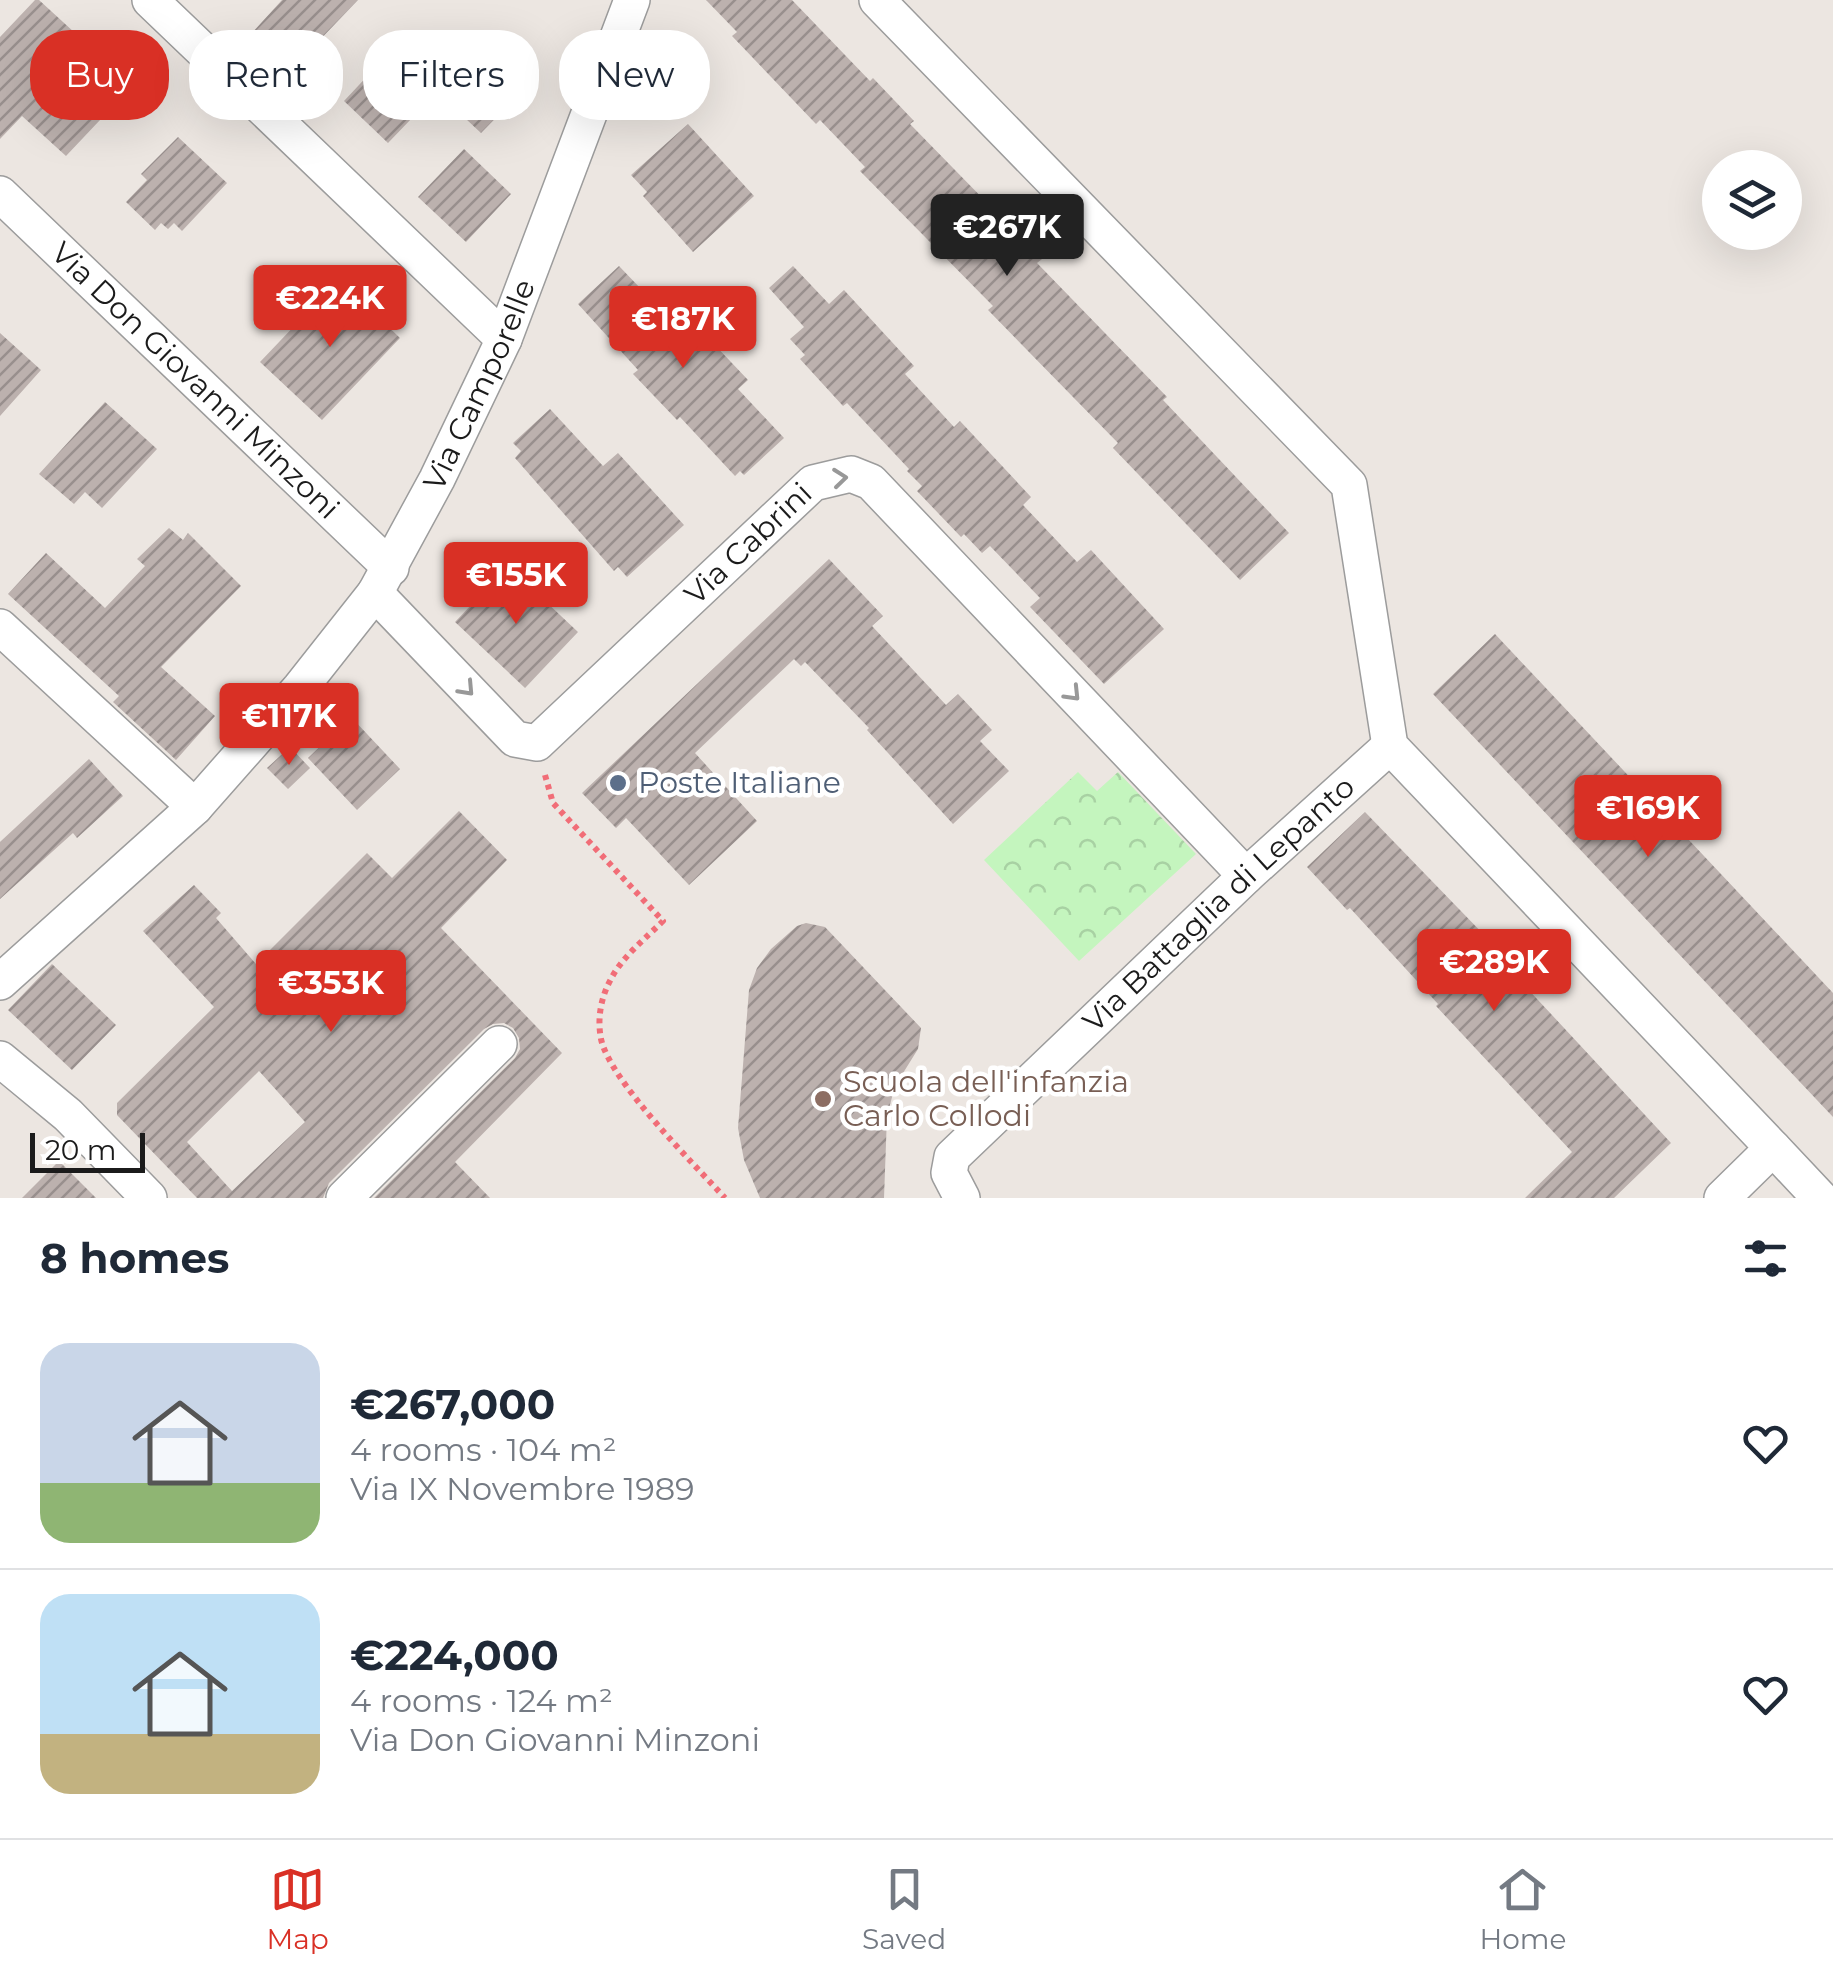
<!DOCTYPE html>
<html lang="en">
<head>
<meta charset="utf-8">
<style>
	:root { --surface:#fff; --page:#f6f6f7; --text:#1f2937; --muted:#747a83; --line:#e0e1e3; --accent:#d93025 }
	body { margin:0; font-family:Montserrat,sans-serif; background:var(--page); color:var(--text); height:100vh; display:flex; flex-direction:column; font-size:38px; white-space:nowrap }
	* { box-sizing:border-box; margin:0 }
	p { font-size:32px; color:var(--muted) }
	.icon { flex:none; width:55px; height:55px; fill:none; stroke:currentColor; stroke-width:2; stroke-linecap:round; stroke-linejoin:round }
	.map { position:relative; height:1198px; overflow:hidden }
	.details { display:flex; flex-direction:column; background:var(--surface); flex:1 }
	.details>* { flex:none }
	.hud { position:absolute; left:30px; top:30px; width:1000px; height:90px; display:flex; gap:20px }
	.controls { position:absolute; left:1702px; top:150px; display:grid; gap:20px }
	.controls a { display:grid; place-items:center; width:100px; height:100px; border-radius:50%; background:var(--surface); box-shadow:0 10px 40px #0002; font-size:50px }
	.scale { position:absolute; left:30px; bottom:25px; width:115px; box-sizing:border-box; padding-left:10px; border:5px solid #1b1b1b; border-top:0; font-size:28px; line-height:35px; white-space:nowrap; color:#1b1b1b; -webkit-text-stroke:8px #fff; paint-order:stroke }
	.price { position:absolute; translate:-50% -85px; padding:0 22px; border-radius:10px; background:var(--accent); color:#fff; font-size:32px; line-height:65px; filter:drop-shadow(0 2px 5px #0008) }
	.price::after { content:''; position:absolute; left:50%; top:60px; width:30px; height:22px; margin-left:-15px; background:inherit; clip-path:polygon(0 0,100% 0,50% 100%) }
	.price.selected { background:#222; color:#fff }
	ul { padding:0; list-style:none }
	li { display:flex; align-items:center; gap:30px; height:250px; padding:0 40px }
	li+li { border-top:2px solid var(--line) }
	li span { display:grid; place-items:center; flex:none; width:280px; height:200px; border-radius:30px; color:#555 }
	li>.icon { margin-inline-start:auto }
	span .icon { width:120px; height:120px; fill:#fffc; stroke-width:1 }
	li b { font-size:42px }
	h2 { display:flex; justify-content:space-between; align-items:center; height:120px; padding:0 40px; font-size:42px }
	.chip { padding:0 35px; border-radius:40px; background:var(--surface); box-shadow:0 10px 40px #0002; font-size:35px; line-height:90px }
	.chip.selected { background:var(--accent); color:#fff }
	.menu { display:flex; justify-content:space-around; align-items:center; height:140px; border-top:2px solid var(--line); background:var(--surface); font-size:28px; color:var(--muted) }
	.menu a { display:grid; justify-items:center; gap:5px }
	.menu .selected { color:var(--accent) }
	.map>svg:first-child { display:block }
	.park { fill:url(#park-crowns) }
	.building { fill:url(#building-hatch); fill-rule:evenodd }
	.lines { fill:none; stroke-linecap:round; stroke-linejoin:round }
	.minor-casing { stroke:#9c9c9c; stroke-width:38 }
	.path { stroke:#f16d77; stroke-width:6; stroke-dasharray:5 5; stroke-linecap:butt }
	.minor { stroke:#fff; stroke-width:35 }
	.oneway { stroke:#989898 }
	.service-dot { fill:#5c6f8a; stroke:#fff; stroke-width:4 }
	.education-dot { fill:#8d6e63; stroke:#fff; stroke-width:4 }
	.labels { text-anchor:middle; stroke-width:9; stroke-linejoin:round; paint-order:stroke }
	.street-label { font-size:30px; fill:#1b1b1b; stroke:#fff }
	.service-label { font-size:30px; fill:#4e5e75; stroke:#fff; text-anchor:start }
	.education-label { font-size:30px; fill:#785e54; stroke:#fff; text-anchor:start }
</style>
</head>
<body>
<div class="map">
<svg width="1833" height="1198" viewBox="0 0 1833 1198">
	<defs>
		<pattern id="park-crowns" width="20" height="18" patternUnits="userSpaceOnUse" patternTransform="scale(2.5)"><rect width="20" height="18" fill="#c4f5be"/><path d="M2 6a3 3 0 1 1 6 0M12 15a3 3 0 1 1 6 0" fill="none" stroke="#a8d1a3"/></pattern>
		<pattern id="building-hatch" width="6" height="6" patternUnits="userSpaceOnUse" patternTransform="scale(2.5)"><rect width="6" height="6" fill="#bcb1ae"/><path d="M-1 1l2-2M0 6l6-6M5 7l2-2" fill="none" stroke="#988f8d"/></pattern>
	</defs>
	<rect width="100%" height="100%" fill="#ece6e1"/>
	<!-- park -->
	<path class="park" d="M 1078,772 L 1097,791 L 1118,772 L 1196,854 L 1079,961 L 984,860 Z"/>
	<!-- building -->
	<path class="building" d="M 35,0 L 39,0 L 87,44 L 71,60 L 117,102 L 66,156 L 22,116 L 0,139 L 0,37 Z
		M 282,0 L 358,0 L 312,48 L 300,37 L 279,59 L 252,33 Z
		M 706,0 L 792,0 L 870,81 L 873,78 L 914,121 L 910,124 L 1042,259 L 1037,263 L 1167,397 L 1163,400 L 1289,533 L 1240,580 L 1113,448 L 1118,443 L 988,310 L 993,306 L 860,171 L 865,167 L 820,120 L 816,124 L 732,36 L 737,32 Z
		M 453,33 L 518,95 L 481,133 L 437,92 L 388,143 L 344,101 L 402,39 L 426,62 Z
		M 688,124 L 754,196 L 693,252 L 643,196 L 647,192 L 631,175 Z
		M 178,137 L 227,183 L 182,231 L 174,223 L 168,229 L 161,223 L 155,230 L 126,202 L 147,180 L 141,174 Z
		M 464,149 L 511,194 L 466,242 L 418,197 Z
		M 619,266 L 666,315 L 677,305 L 748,380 L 738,389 L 784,438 L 744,475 L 740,471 L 735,476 L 680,417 L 677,420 L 633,374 L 638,370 L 578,304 Z
		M 793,266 L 829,304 L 844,290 L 914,366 L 905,374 L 954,427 L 960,421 L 1031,497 L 1023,505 L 1077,562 L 1091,550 L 1164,629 L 1104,684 L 1030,607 L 1040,598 L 990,546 L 982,553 L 964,534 L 961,537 L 917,491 L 922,486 L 907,471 L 909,469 L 847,403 L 843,406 L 800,359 L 805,355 L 790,339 L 804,327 L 769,288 Z
		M 339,279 L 400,338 L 322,420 L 260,362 Z
		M 0,333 L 41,370 L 0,416 Z
		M 105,402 L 157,449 L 102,508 L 85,492 L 74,504 L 39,474 Z
		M 550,409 L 603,466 L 618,453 L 684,525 L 627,577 L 618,567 L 614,571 L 515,458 L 521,451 L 513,443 Z
		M 169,528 L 183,540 L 188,533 L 241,586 L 161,667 L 215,716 L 176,760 L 113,702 L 119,696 L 8,594 L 46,553 L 105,608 L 145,566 L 137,559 Z
		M 829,559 L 883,616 L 872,626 L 946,705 L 958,694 L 992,730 L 980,741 L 1009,771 L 953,824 L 867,730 L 869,728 L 805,662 L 801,666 L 794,659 L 695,753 L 757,821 L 689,885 L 626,818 L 616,828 L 582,793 Z
		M 508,566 L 578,632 L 525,688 L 455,622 Z
		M 1495,634 L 1833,993 L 1833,1117 L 1433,694 Z
		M 351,717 L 400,769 L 357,810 L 308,758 Z
		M 290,747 L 310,768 L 288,789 L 267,768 Z
		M 89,759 L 123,796 L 77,838 L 73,833 L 0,899 L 0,842 Z
		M 459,811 L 507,860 L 441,928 L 562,1053 L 455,1162 L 490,1198 L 374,1198 L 515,1058 L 520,1049 L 519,1038 L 513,1028 L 504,1023 L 493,1024 L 484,1029 L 329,1183 L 323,1198 L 197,1198 L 117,1115 L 117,1103 L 214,1007 L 143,931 L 194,885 L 221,913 L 216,918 L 256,964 L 367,853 L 392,878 ZM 259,1071 L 305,1122 L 232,1191 L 187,1142 Z
		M 1365,812 L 1489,940 L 1485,943 L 1671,1143 L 1614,1198 L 1525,1198 L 1572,1152 L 1436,1006 L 1438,1004 L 1350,908 L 1347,910 L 1307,867 Z
		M 806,923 L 825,927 L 921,1028 L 918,1049 L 895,1086 L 887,1116 L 884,1198 L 760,1198 L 744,1160 L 738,1128 L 749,990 L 757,968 L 771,949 L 797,926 Z
		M 52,964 L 116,1025 L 72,1070 L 8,1010 Z
		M 59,1161 L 96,1198 L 22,1198 Z"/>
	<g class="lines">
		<defs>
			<g id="minor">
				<path d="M 150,0 L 504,339"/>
				<path d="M 877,0 L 1349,485 L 1390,746 L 1773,1148 L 1722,1198"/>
				<path id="s1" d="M 0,194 L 391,568"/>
				<path id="s2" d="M 375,593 L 515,739 L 537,743 L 813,483 L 851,474 L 871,482 L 1246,876"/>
				<path d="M 0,627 L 195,807"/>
				<path id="s3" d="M 0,982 L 195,807 L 300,688 L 375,593 L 437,479 L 504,339 L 632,0"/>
				<path d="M 0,1059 L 68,1115 L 149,1198"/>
				<path d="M 1773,1148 L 1820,1198"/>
				<path d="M 344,1198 L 499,1044"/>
				<path id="s4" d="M 962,1198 L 949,1173 L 952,1157 L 1246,876 L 1390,746"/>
			</g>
		</defs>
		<!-- minor casing -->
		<use href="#minor" class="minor-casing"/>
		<!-- path -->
		<path class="path" d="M 545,775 L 553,803 L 663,921 C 646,938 622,957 611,979 C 601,997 597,1018 601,1039 C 610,1081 694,1164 725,1198"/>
		<!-- minor -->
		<use href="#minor" class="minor"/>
	</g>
	<!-- one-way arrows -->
	<defs><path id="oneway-chevron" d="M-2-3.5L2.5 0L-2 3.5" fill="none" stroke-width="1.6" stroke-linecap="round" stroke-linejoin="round" transform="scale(2.5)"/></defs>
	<g class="oneway">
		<use href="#oneway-chevron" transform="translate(840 478) rotate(-6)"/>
		<use href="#oneway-chevron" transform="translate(467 689) rotate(47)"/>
		<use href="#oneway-chevron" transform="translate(1073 694) rotate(46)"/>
	</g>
	<!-- markers -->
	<circle class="service-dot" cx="618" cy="783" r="10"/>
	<circle class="education-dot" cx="823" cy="1099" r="10"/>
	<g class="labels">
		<!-- street labels -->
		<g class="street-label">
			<text dy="10" stroke="none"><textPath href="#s1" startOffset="270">Via Don Giovanni Minzoni</textPath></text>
			<text dy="10" stroke="none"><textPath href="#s3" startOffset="775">Via Camporelle</textPath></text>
			<text dy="10" stroke="none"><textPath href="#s2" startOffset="515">Via Cabrini</textPath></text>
			<text dy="10" stroke="none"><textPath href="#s4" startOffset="412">Via Battaglia di Lepanto</textPath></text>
		</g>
		<!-- service labels -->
		<g class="service-label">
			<text x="638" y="793">Poste Italiane</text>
		</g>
		<!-- education labels -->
		<g class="education-label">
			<text x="843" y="1092">Scuola dell'infanzia<tspan x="843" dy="34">Carlo Collodi</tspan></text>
		</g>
	</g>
</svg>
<div class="controls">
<a><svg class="icon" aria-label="layers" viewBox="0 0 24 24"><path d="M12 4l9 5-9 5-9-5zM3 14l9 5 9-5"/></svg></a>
</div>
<div class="scale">20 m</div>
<b class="price selected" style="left:1007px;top:279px">€267K</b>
<b class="price" style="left:330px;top:350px">€224K</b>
<b class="price" style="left:683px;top:371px">€187K</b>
<b class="price" style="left:516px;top:627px">€155K</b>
<b class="price" style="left:289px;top:768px">€117K</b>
<b class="price" style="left:1648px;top:860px">€169K</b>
<b class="price" style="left:1494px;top:1014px">€289K</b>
<b class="price" style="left:331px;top:1035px">€353K</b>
<div class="hud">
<a class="chip selected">Buy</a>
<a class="chip">Rent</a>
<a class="chip">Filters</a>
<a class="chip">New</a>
</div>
</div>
<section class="details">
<h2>8 homes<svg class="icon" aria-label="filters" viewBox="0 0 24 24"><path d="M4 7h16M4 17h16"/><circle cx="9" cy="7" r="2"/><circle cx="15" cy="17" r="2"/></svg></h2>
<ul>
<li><span style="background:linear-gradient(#c9d6e8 70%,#8fb573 0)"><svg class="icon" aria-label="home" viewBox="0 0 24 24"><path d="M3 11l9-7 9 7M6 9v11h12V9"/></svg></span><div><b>€267,000</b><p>4 rooms · 104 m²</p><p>Via IX Novembre 1989</p></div><svg class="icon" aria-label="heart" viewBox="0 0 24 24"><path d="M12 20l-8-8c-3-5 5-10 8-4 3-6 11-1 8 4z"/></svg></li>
<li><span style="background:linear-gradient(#bfe0f5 70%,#c2b280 0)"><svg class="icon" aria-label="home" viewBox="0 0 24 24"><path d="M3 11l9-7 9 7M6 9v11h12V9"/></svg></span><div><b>€224,000</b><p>4 rooms · 124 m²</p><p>Via Don Giovanni Minzoni</p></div><svg class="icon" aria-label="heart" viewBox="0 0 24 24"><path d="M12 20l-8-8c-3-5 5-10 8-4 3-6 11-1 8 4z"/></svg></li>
</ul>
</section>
<nav class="menu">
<a class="selected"><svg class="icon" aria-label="map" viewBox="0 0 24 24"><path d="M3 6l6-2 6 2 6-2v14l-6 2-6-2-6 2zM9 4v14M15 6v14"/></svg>Map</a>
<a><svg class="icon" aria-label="saved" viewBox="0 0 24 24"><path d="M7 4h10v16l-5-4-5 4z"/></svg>Saved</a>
<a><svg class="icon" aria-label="home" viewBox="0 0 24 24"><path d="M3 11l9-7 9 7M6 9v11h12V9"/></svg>Home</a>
</nav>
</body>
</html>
